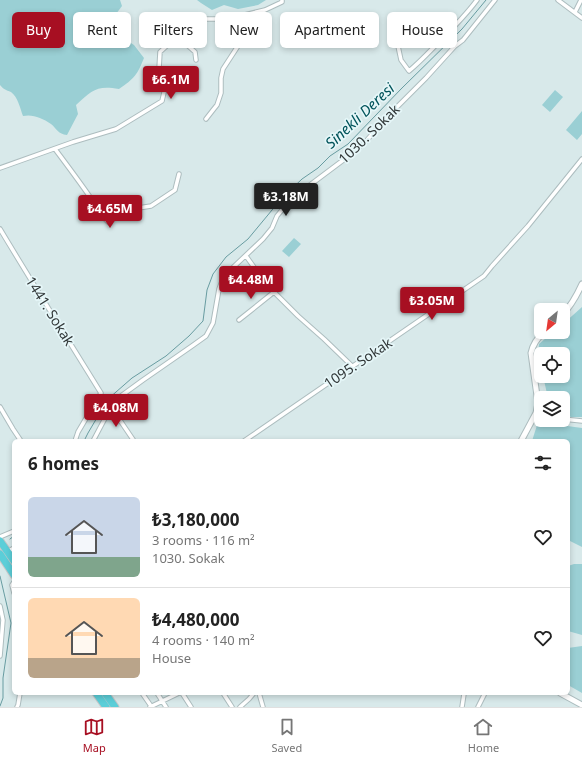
<!DOCTYPE html>
<html lang="en">
<head>
<meta charset="utf-8">
<style>
	:root { --surface:#fff; --page:#f6f6f6; --text:#222; --muted:#767676; --line:#e0e0e0; --accent:#a70f22 }
	body { margin:0; font-family:"Noto Sans",sans-serif; background:var(--page); color:var(--text); height:100vh; display:flex; flex-direction:column; font-size:15px; white-space:nowrap }
	* { box-sizing:border-box; margin:0 }
	p { font-size:13px; color:var(--muted) }
	.icon { flex:none; width:22px; height:22px; fill:none; stroke:currentColor; stroke-width:2; stroke-linecap:round; stroke-linejoin:round }
	.map { position:relative; flex:1; overflow:hidden }
	.sheet { position:absolute; left:12px; top:439px; width:558px; height:256px; display:flex; flex-direction:column; background:var(--surface); border-radius:6px; box-shadow:0 2px 6px #0003 }
	.sheet>* { flex:none }
	.guide { position:absolute; left:12px; top:12px; width:558px; height:36px; display:flex; gap:8px }
	.needle { width:26px; rotate:209deg }
	.buttons { position:absolute; left:534px; top:303px; display:grid; gap:8px }
	.buttons a { display:grid; place-items:center; width:36px; height:36px; border-radius:6px; background:var(--surface); box-shadow:0 2px 6px #0003; font-size:20px }
	.price { position:absolute; translate:-50% -34px; padding:0 9px; border-radius:4px; background:var(--accent); color:#fff; font-size:13px; line-height:26px; filter:drop-shadow(0 1px 2px #0008) }
	.price::after { content:''; position:absolute; left:50%; top:24px; width:12px; height:9px; margin-left:-6px; background:inherit; clip-path:polygon(0 0,100% 0,50% 100%) }
	.price.on { background:#222; color:#fff }
	ul { padding:0; list-style:none }
	li { display:flex; align-items:center; gap:12px; height:100px; padding:0 16px }
	li+li { border-top:1px solid var(--line) }
	li span { display:grid; place-items:center; flex:none; width:112px; height:80px; border-radius:6px; color:#555 }
	li>.icon { margin-inline-start:auto }
	span .icon { width:48px; height:48px; fill:#fffc; stroke-width:1 }
	li b { font-size:17px }
	h2 { display:flex; justify-content:space-between; align-items:center; height:48px; padding:0 16px; font-size:17px }
	.pill { padding:0 14px; border-radius:6px; background:var(--surface); box-shadow:0 2px 6px #0003; font-size:14px; line-height:36px }
	.pill.on { background:var(--accent); color:#fff }
	.menu { display:flex; justify-content:space-around; align-items:center; height:56px; border-top:1px solid var(--line); background:var(--surface); font-size:11px; color:var(--muted) }
	.menu a { display:grid; justify-items:center; gap:2px }
	.menu .on { color:var(--accent) }
	.map>svg:first-child { display:block }
	.green { fill:#9acfd4 }
	.lines { fill:none; stroke-linecap:round; stroke-linejoin:round }
	.stream { stroke:#689ca1; stroke-width:1 }
	.street-casing { stroke:#adbdbf; stroke-width:5.5 }
	.secondary-casing { stroke:#adbdbf; stroke-width:7 }
	.highway-casing { stroke:#c6c7c8; stroke-width:9 }
	.street { stroke:#fff; stroke-width:3.5 }
	.secondary { stroke:#fff; stroke-width:5 }
	.highway { stroke:#5bced8; stroke-width:7 }
	.labels { text-anchor:middle; stroke-width:3.5; stroke-linejoin:round; paint-order:stroke }
	.street-label { font-size:14px; fill:#323839; stroke:#e5f6f8 }
	.water-label { font-size:15px; font-style:italic; fill:#01535a; stroke:#e5f6f8 }
</style>
</head>
<body>
<div class="map">
<svg width="582" height="707" viewBox="0 0 582 707">
	<rect width="100%" height="100%" fill="#d8e9ea"/>
	<!-- green -->
	<path class="green" d="M 0,0 L 120,0 L 122,6 L 116,14 L 117,27 L 125,39 L 134,45 L 144,58 C 137,75 135,78 119,89 C 97,85 92,90 76,105 L 78,114 L 67,135 C 58,134 57,129 51,124 C 42,118 33,114 23,116 C 20,108 18,97 11,92 C 6,90 3,89 0,85 Z
		M 197,0 L 266,0 L 258,5 L 238,9 L 224,5 L 212,10 L 201,3 Z
		M 555,90 L 563,97 L 550,112 L 542,105 Z
		M 582,111 L 582,134 L 577,140 L 566,130 Z
		M 294,238 L 301,244 L 289,257 L 282,251 Z
		M 582,307 L 582,417 L 571,417 L 563,413 L 563,398 L 548,398 L 543,376 L 563,376 L 563,354 L 541,354 L 541,370 L 538,362 L 539,344 L 553,332 L 563,332 L 563,324 Z
		M 538,422 L 582,428 L 582,547 L 568,540 L 568,441 L 532,441 Z
		M 574,564 L 582,564 L 582,635 L 568,631 L 568,566 Z
		M 582,646 L 582,693 L 568,685 L 568,648 Z"/>
	<g class="lines">
		<!-- stream -->
		<path class="stream" d="M 84,441 L 88,433 L 108,399 L 132,378 L 166,356 L 189,336 L 203,321 L 207,290 L 213,274 L 226,257 L 248,239 L 282,198 L 302,179 L 318,168 L 330,156 L 348,144 L 402,88 L 462,29 L 486,0
			M 10,539 L 14,536
			M 0,576 L 11,623 L 3,678 L 3,698 L 0,706"/>
		<defs>
			<path id="street" d="M 558,0 L 582,18
				M 575,12 L 581,0
				M 177,36 L 195,52 L 196,60
				M 408,42 L 398,46 L 401,60 L 409,71 C 420,62 429,52 439,42 C 452,29 466,15 477,0
				M 206,119 L 213,110 L 217,105 L 221,93 L 221,78 L 223,69 L 251,26 L 258,19 L 261,11
				M 55,149 C 67,165 79,181 90,197 C 96,205 100,215 108,222 L 116,216 L 132,209 L 151,206 L 175,190 L 179,174
				M 0,168 L 73,142 L 116,129 L 162,101 L 165,88 L 159,69 L 160,52 L 196,19 L 228,19 L 265,10 L 282,2 L 282,0
				M 0,229 C 33,284 67,338 101,393 L 78,432 L 75,441
				M 246,256 L 261,277 L 274,292 L 298,316 L 324,339 L 352,366
				M 239,320 L 274,292
				M 0,407 L 13,429 L 21,441
				M 111,407 L 134,441
				M 563,419 L 582,421
				M 93,441 L 111,407 L 121,396 L 143,380 L 192,346 L 206,336 L 213,323 L 219,289 L 224,276 L 263,239 L 272,228 L 277,216 L 286,205 L 306,188 L 354,152 L 367,140 L 391,113 L 426,78 L 455,46 L 463,40 L 495,0
				M 244,441 L 484,276 L 492,266 L 528,226 L 582,159
				M 0,537 L 14,531
				M 7,552 L 14,548
				M 14,582 L 12,585 L 14,593
				M 0,606 L 3,620 L 0,656
				M 142,693 L 151,706
				M 157,693 L 166,707
				M 182,693 L 191,707
				M 223,693 L 232,707
				M 259,693 L 263,707
				M 17,707 L 18,705 L 20,693
				M 150,707 L 179,693
				M 240,707 L 249,699 L 254,693
				M 462,707 L 464,694
				M 478,707 L 485,693"/>
			<path id="secondary" d="M 563,314 C 572,305 577,295 582,284
				M 521,441 L 536,413 L 538,403 L 531,353 C 533,344 537,338 544,332
				M 560,693 L 582,705"/>
			<path id="highway" d="M 0,541 L 14,561
				M 0,554 L 14,575
				M 96,693 L 106,707
				M 105,693 L 115,707"/>
		</defs>
		<!-- street casing -->
		<use href="#street" class="street-casing"/>
		<!-- secondary casing -->
		<use href="#secondary" class="secondary-casing"/>
		<!-- highway casing -->
		<use href="#highway" class="highway-casing"/>
		<!-- street -->
		<use href="#street" class="street"/>
		<!-- secondary -->
		<use href="#secondary" class="secondary"/>
		<!-- highway -->
		<use href="#highway" class="highway"/>
	</g>
	<g class="labels">
		<!-- street labels -->
		<g class="street-label">
			<text transform="translate(369 134) rotate(-44)" y="5">1030. Sokak</text>
			<text transform="translate(50 311) rotate(58)" y="5">1441. Sokak</text>
			<text transform="translate(358 363) rotate(-34)" y="5">1095. Sokak</text>
		</g>
		<!-- water labels -->
		<g class="water-label">
			<text transform="translate(360 116) rotate(-43)" y="5">Sinekli Deresi</text>
		</g>
	</g>
</svg>
<div class="buttons">
<a><svg class="needle" viewBox="-14 -14 28 28"><path d="M0-13l5 13h-10z" fill="#e53935"/><path d="M0 13l5-13h-10z" fill="#767676"/></svg></a>
<a><svg class="icon" aria-label="locate" viewBox="0 0 24 24"><circle cx="12" cy="12" r="6"/><path d="M12 2v4M12 18v4M2 12h4M18 12h4"/></svg></a>
<a><svg class="icon" aria-label="layers" viewBox="0 0 24 24"><path d="M12 4l9 5-9 5-9-5zM3 14l9 5 9-5"/></svg></a>
</div>
<b class="price" style="left:171px;top:100px">₺6.1M</b>
<b class="price on" style="left:286px;top:217px">₺3.18M</b>
<b class="price" style="left:110px;top:229px">₺4.65M</b>
<b class="price" style="left:251px;top:300px">₺4.48M</b>
<b class="price" style="left:432px;top:321px">₺3.05M</b>
<b class="price" style="left:116px;top:428px">₺4.08M</b>
<div class="guide">
<a class="pill on">Buy</a>
<a class="pill">Rent</a>
<a class="pill">Filters</a>
<a class="pill">New</a>
<a class="pill">Apartment</a>
<a class="pill">House</a>
</div>
<section class="sheet">
<h2>6 homes<svg class="icon" aria-label="filters" viewBox="0 0 24 24"><path d="M4 7h16M4 17h16"/><circle cx="9" cy="7" r="2"/><circle cx="15" cy="17" r="2"/></svg></h2>
<ul>
<li><span style="background:linear-gradient(#c9d6e8 75%,#7fa58c 0)"><svg class="icon" aria-label="home" viewBox="0 0 24 24"><path d="M3 11l9-7 9 7M6 9v11h12V9"/></svg></span><div><b>₺3,180,000</b><p>3 rooms · 116 m²</p><p>1030. Sokak</p></div><svg class="icon" aria-label="heart" viewBox="0 0 24 24"><path d="M12 20l-8-8c-3-5 5-10 8-4 3-6 11-1 8 4z"/></svg></li>
<li><span style="background:linear-gradient(#ffd9b3 75%,#b9a48a 0)"><svg class="icon" aria-label="home" viewBox="0 0 24 24"><path d="M3 11l9-7 9 7M6 9v11h12V9"/></svg></span><div><b>₺4,480,000</b><p>4 rooms · 140 m²</p><p>House</p></div><svg class="icon" aria-label="heart" viewBox="0 0 24 24"><path d="M12 20l-8-8c-3-5 5-10 8-4 3-6 11-1 8 4z"/></svg></li>
</ul>
</section>
</div>
<nav class="menu">
<a class="on"><svg class="icon" aria-label="map" viewBox="0 0 24 24"><path d="M3 6l6-2 6 2 6-2v14l-6 2-6-2-6 2zM9 4v14M15 6v14"/></svg>Map</a>
<a><svg class="icon" aria-label="saved" viewBox="0 0 24 24"><path d="M7 4h10v16l-5-4-5 4z"/></svg>Saved</a>
<a><svg class="icon" aria-label="home" viewBox="0 0 24 24"><path d="M3 11l9-7 9 7M6 9v11h12V9"/></svg>Home</a>
</nav>
</body>
</html>
